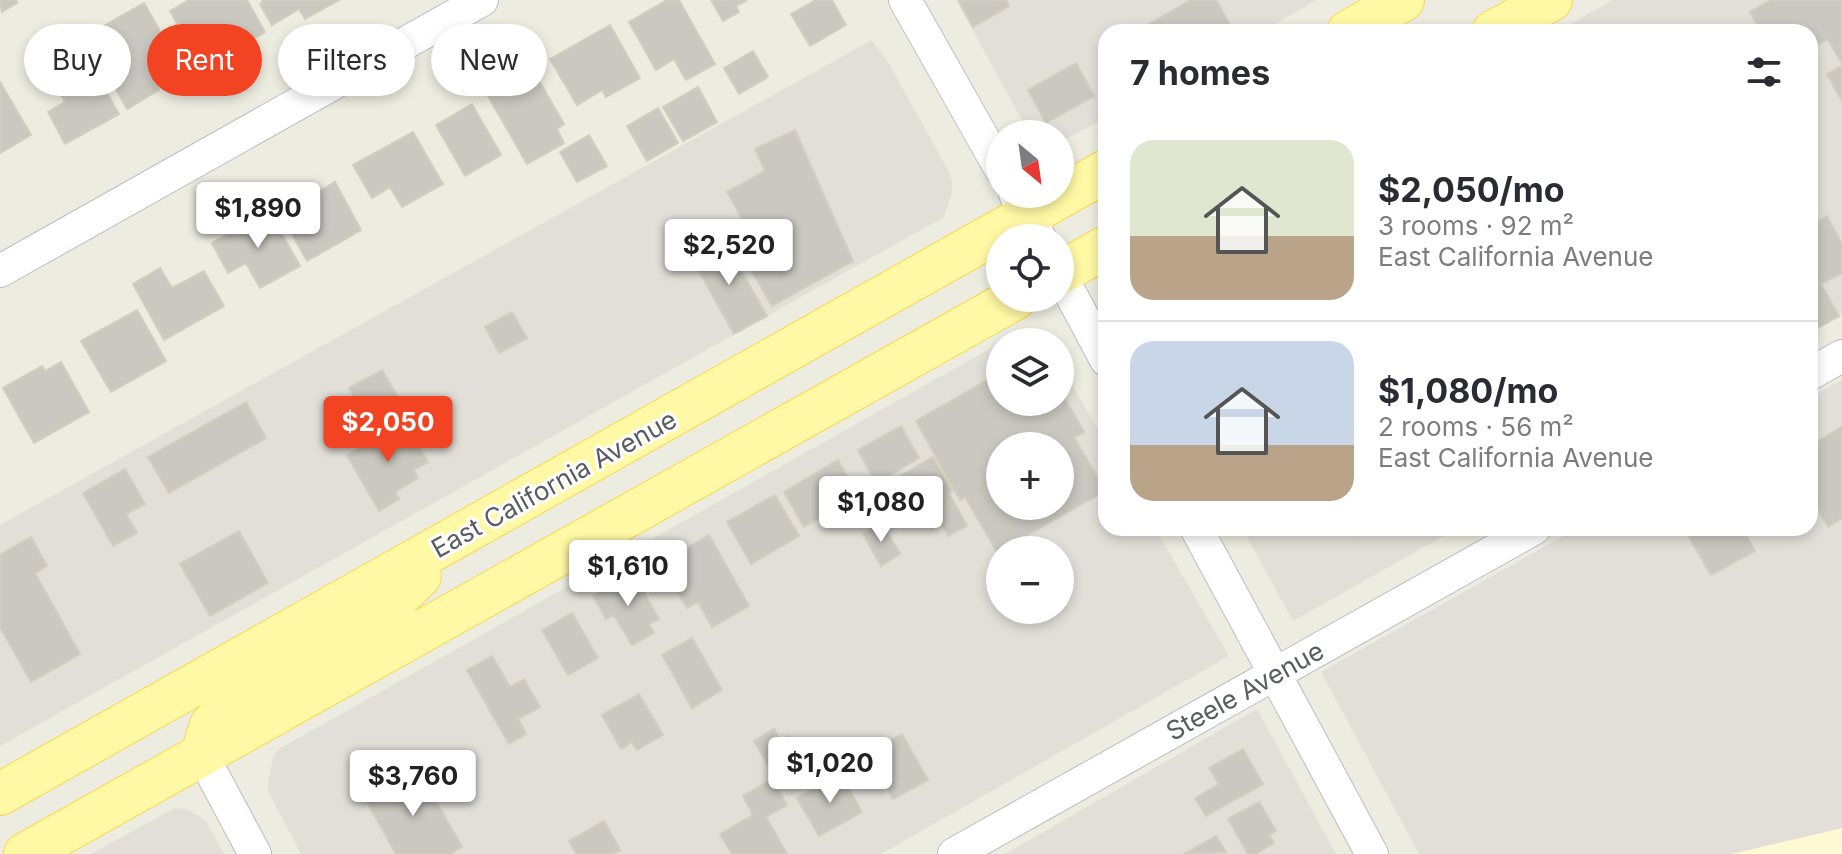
<!DOCTYPE html>
<html lang="en">
<head>
<meta charset="utf-8">
<style>
	:root { --surface:#fff; --page:#f2f2f3; --text:#2b2b33; --muted:#7c7c81; --line:#e1e1e2; --accent:#f24422 }
	body { margin:0; font-family:Inter,sans-serif; background:var(--page); color:var(--text); height:100vh; display:flex; flex-direction:column; font-size:30px; white-space:nowrap }
	* { box-sizing:border-box; margin:0 }
	p { font-size:26px; color:var(--muted) }
	.icon { flex:none; width:44px; height:44px; fill:none; stroke:currentColor; stroke-width:2; stroke-linecap:round; stroke-linejoin:round }
	.map { position:relative; flex:1; overflow:hidden }
	.panel { position:absolute; left:1098px; top:24px; width:720px; height:512px; display:flex; flex-direction:column; background:var(--surface); border-radius:24px; box-shadow:0 4px 12px #0003 }
	.panel>* { flex:none }
	.banner { position:absolute; left:24px; top:24px; width:760px; height:72px; display:flex; gap:16px }
	.needle { width:52px; rotate:151deg }
	.controls { position:absolute; left:986px; top:120px; display:grid; gap:16px }
	.controls a { display:grid; place-items:center; width:88px; height:88px; border-radius:50%; background:var(--surface); box-shadow:0 4px 12px #0003; font-size:40px }
	.price { position:absolute; translate:-50% -68px; padding:0 18px; border-radius:8px; background:#fff; color:#222; font-size:26px; line-height:52px; filter:drop-shadow(0 2px 4px #0008) }
	.price::after { content:''; position:absolute; left:50%; top:48px; width:24px; height:18px; margin-left:-12px; background:inherit; clip-path:polygon(0 0,100% 0,50% 100%) }
	.price.active { background:var(--accent); color:#fff }
	ul { padding:0; list-style:none }
	li { display:flex; align-items:center; gap:24px; height:200px; padding:0 32px }
	li+li { border-top:2px solid var(--line) }
	li span { display:grid; place-items:center; flex:none; width:224px; height:160px; border-radius:24px; color:#555 }
	li>.icon { margin-inline-start:auto }
	span .icon { width:96px; height:96px; fill:#fffc; stroke-width:1 }
	li b { font-size:34px }
	h2 { display:flex; justify-content:space-between; align-items:center; height:96px; padding:0 32px; font-size:34px }
	.chip { padding:0 28px; border-radius:36px; background:var(--surface); box-shadow:0 4px 12px #0003; font-size:28px; line-height:72px }
	.chip.active { background:var(--accent); color:#fff }
	.map>svg:first-child { display:block }
	.commercial { fill:#fff9d4 }
	.industrial { fill:#e1dfd8; fill-rule:evenodd }
	.building { fill:#cac8c0; stroke:#d2cebf; stroke-width:2; fill-rule:evenodd }
	.lines { fill:none; stroke-linecap:round; stroke-linejoin:round }
	.minor-casing { stroke:#bbbdc3; stroke-width:34 }
	.major-casing { stroke:#f9d84e; stroke-width:44 }
	.minor { stroke:#fff; stroke-width:32 }
	.major { stroke:#fff8a4; stroke-width:42 }
	.labels { text-anchor:middle; stroke-width:6; stroke-linejoin:round; paint-order:stroke }
	.street-label { font-size:26px; fill:#595d63; stroke:#fff }
</style>
</head>
<body>
<div class="map">
<svg width="1842" height="854" viewBox="0 0 1842 854">
	<rect width="100%" height="100%" fill="#edece0"/>
	<!-- commercial -->
	<path class="commercial" d="M 1842,828 L 1842,854 L 1731,854 Z"/>
	<!-- industrial -->
	<path class="industrial" d="M 956,0 L 1317,0 L 1260,32 L 1106,32 L 1106,118 L 1060,142 L 1060,134 L 1031,134 L 1028,131 Z
		M 1613,0 L 1842,0 L 1842,313 L 1810,331 L 1810,32 L 1556,32 Z
		M 872,40 L 889,64 L 949,172 L 952,182 L 952,193 L 944,217 L 0,746 L 0,525 Z
		M 1000,343 L 1000,402 L 1060,402 L 1060,364 L 1106,443 L 1106,528 L 1155,528 L 1229,656 L 881,854 L 301,854 L 267,789 L 273,757 L 279,749 ZM 1000,446 L 1060,446 L 1060,506 L 1000,506 ZM 1000,550 L 1060,550 L 1060,610 L 1000,610 Z
		M 1842,380 L 1842,828 L 1731,854 L 1419,854 L 1321,672 L 1578,528 L 1810,528 L 1810,398 Z
		M 1242,528 L 1458,528 L 1293,621 Z
		M 1257,709 L 1336,854 L 1005,854 Z
		M 175,808 L 189,810 L 206,821 L 224,854 L 91,854 Z"/>
	<!-- building -->
	<path class="building" d="M 0,0 L 16,0 L 17,3 L 2,12 Z
		M 189,0 L 247,0 L 265,32 L 223,56 L 219,48 L 198,60 L 170,11 Z
		M 262,0 L 339,0 L 305,19 L 299,9 L 272,25 L 260,4 L 263,3 Z
		M 667,0 L 679,0 L 715,64 L 686,80 L 674,59 L 656,70 L 629,22 Z
		M 711,0 L 747,0 L 736,6 L 739,12 L 723,21 Z
		M 816,0 L 832,0 L 846,25 L 810,46 L 791,14 Z
		M 1006,0 L 1009,6 L 973,27 L 959,1 Z
		M 1191,0 L 1216,0 L 1231,26 L 1220,32 L 1135,32 Z
		M 1771,0 L 1842,0 L 1842,64 L 1828,39 L 1810,49 L 1810,32 L 1761,32 L 1750,12 Z
		M 144,3 L 175,57 L 149,72 L 159,90 L 127,109 L 86,36 Z
		M 610,25 L 640,78 L 606,97 L 602,90 L 577,105 L 550,59 Z
		M 753,51 L 768,77 L 739,94 L 724,68 Z
		M 87,57 L 119,114 L 65,144 L 48,112 L 65,102 L 51,77 Z
		M 1076,63 L 1094,96 L 1046,123 L 1028,90 Z
		M 1842,66 L 1842,101 L 1827,74 Z
		M 537,77 L 564,124 L 557,129 L 564,143 L 527,164 L 488,96 L 510,83 L 514,89 Z
		M 0,82 L 31,135 L 0,153 Z
		M 698,87 L 717,122 L 683,141 L 663,107 Z
		M 472,104 L 501,155 L 465,176 L 436,125 Z
		M 658,108 L 678,143 L 647,161 L 627,126 Z
		M 795,130 L 853,261 L 772,306 L 734,240 L 749,231 L 727,192 L 765,171 L 755,149 Z
		M 413,132 L 443,184 L 402,207 L 390,187 L 372,198 L 353,165 Z
		M 589,135 L 607,166 L 577,182 L 560,152 Z
		M 335,182 L 361,230 L 307,261 L 276,205 L 314,184 L 318,192 Z
		M 269,211 L 300,266 L 260,288 L 246,263 L 228,273 L 212,243 Z
		M 1827,216 L 1842,244 L 1842,273 L 1821,284 L 1839,316 L 1814,330 L 1810,323 L 1810,226 Z
		M 723,239 L 767,316 L 734,334 L 691,257 Z
		M 160,268 L 172,288 L 204,271 L 224,306 L 164,340 L 133,284 Z
		M 137,310 L 166,361 L 111,392 L 81,341 Z
		M 512,312 L 527,338 L 499,353 L 485,327 Z
		M 61,362 L 89,412 L 34,443 L 3,388 L 42,366 L 45,371 Z
		M 382,370 L 400,401 L 367,420 L 349,388 Z
		M 1000,373 L 1000,402 L 1060,402 L 1060,390 L 1084,432 L 1074,437 L 1105,491 L 997,552 L 965,497 L 960,500 L 916,421 ZM 1000,446 L 1060,446 L 1060,506 L 1000,506 Z
		M 246,402 L 266,438 L 169,493 L 148,457 Z
		M 405,422 L 428,462 L 413,470 L 418,478 L 395,492 L 399,499 L 379,511 L 347,455 Z
		M 901,426 L 919,458 L 876,483 L 858,450 Z
		M 1842,427 L 1842,518 L 1828,527 L 1810,496 L 1810,446 Z
		M 933,457 L 952,491 L 949,493 L 967,526 L 948,536 L 928,502 L 908,513 L 890,482 Z
		M 838,460 L 858,496 L 804,527 L 784,492 Z
		M 125,469 L 145,504 L 126,514 L 137,533 L 113,546 L 83,493 Z
		M 775,495 L 799,536 L 751,564 L 727,522 Z
		M 882,523 L 900,554 L 881,566 L 863,534 Z
		M 1353,528 L 1372,528 L 1358,536 Z
		M 1684,528 L 1742,528 L 1755,551 L 1711,575 Z
		M 239,531 L 268,583 L 210,616 L 180,564 Z
		M 709,535 L 749,606 L 712,627 L 698,602 L 687,608 L 678,593 L 688,588 L 670,558 Z
		M 31,537 L 47,566 L 35,573 L 80,654 L 31,682 L 0,627 L 0,555 Z
		M 633,573 L 659,619 L 649,624 L 654,633 L 632,645 L 614,615 L 606,619 L 593,596 Z
		M 572,613 L 598,658 L 568,675 L 542,630 Z
		M 692,638 L 722,690 L 692,708 L 662,655 Z
		M 492,656 L 510,687 L 524,679 L 540,707 L 518,719 L 526,734 L 509,744 L 467,670 Z
		M 639,694 L 663,735 L 637,750 L 632,742 L 621,749 L 602,715 Z
		M 774,729 L 780,740 L 788,736 L 806,768 L 788,778 L 783,769 L 774,775 L 754,741 Z
		M 902,734 L 928,780 L 893,799 L 866,753 Z
		M 1243,749 L 1263,784 L 1206,816 L 1195,798 L 1219,784 L 1209,768 Z
		M 418,769 L 462,847 L 450,854 L 396,854 L 365,799 Z
		M 841,774 L 862,812 L 819,836 L 797,798 Z
		M 772,779 L 787,805 L 766,817 L 787,854 L 732,854 L 720,834 L 753,815 L 743,796 Z
		M 1259,802 L 1276,831 L 1269,835 L 1274,843 L 1255,854 L 1248,854 L 1228,819 Z
		M 604,821 L 620,850 L 612,854 L 576,854 L 569,841 Z
		M 1216,836 L 1226,852 L 1184,854 Z"/>
	<g class="lines">
		<defs>
			<path id="minor" d="M 905,0 L 1000,168
				M 1015,194 L 1040,238
				M 0,271 L 482,0
				M 1060,274 L 1106,360
				M 1810,374 L 1842,356
				M 1196,528 L 1372,854
				M 202,755 L 255,854
				M 954,854 L 1535,528"/>
			<path id="major" d="M 1348,32 L 1403,0
				M 1493,32 L 1551,0
				M 1060,273 L 1106,247
				M 203,751 L 211,725 L 237,700 L 378,617 L 420,576
				M 0,794 L 1106,171
				M 25,854 L 1016,298"/>
		</defs>
		<!-- minor casing -->
		<use href="#minor" class="minor-casing"/>
		<!-- major casing -->
		<use href="#major" class="major-casing"/>
		<!-- minor -->
		<use href="#minor" class="minor"/>
		<!-- major -->
		<use href="#major" class="major"/>
	</g>
	<g class="labels">
		<!-- street labels -->
		<g class="street-label">
			<text transform="translate(554 484) rotate(-29)" y="9">East California Avenue</text>
			<text transform="translate(1245 691) rotate(-29)" y="9">Steele Avenue</text>
		</g>
	</g>
</svg>
<div class="controls">
<a><svg class="needle" viewBox="-14 -14 28 28"><path d="M0-13l5 13h-10z" fill="#e53935"/><path d="M0 13l5-13h-10z" fill="#7c7c81"/></svg></a>
<a><svg class="icon" aria-label="locate" viewBox="0 0 24 24"><circle cx="12" cy="12" r="6"/><path d="M12 2v4M12 18v4M2 12h4M18 12h4"/></svg></a>
<a><svg class="icon" aria-label="layers" viewBox="0 0 24 24"><path d="M12 4l9 5-9 5-9-5zM3 14l9 5 9-5"/></svg></a>
<a>+</a>
<a>−</a>
</div>
<b class="price" style="left:258px;top:250px">$1,890</b>
<b class="price" style="left:729px;top:287px">$2,520</b>
<b class="price active" style="left:388px;top:464px">$2,050</b>
<b class="price" style="left:881px;top:544px">$1,080</b>
<b class="price" style="left:628px;top:608px">$1,610</b>
<b class="price" style="left:830px;top:805px">$1,020</b>
<b class="price" style="left:413px;top:818px">$3,760</b>
<div class="banner">
<a class="chip">Buy</a>
<a class="chip active">Rent</a>
<a class="chip">Filters</a>
<a class="chip">New</a>
</div>
<section class="panel">
<h2>7 homes<svg class="icon" aria-label="filters" viewBox="0 0 24 24"><path d="M4 7h16M4 17h16"/><circle cx="9" cy="7" r="2"/><circle cx="15" cy="17" r="2"/></svg></h2>
<ul>
<li><span style="background:linear-gradient(#dfe7d0 60%,#b9a48a 0)"><svg class="icon" aria-label="home" viewBox="0 0 24 24"><path d="M3 11l9-7 9 7M6 9v11h12V9"/></svg></span><div><b>$2,050/mo</b><p>3 rooms · 92 m²</p><p>East California Avenue</p></div></li>
<li><span style="background:linear-gradient(#c9d6e8 65%,#b9a48a 0)"><svg class="icon" aria-label="home" viewBox="0 0 24 24"><path d="M3 11l9-7 9 7M6 9v11h12V9"/></svg></span><div><b>$1,080/mo</b><p>2 rooms · 56 m²</p><p>East California Avenue</p></div></li>
</ul>
</section>
</div>
</body>
</html>
